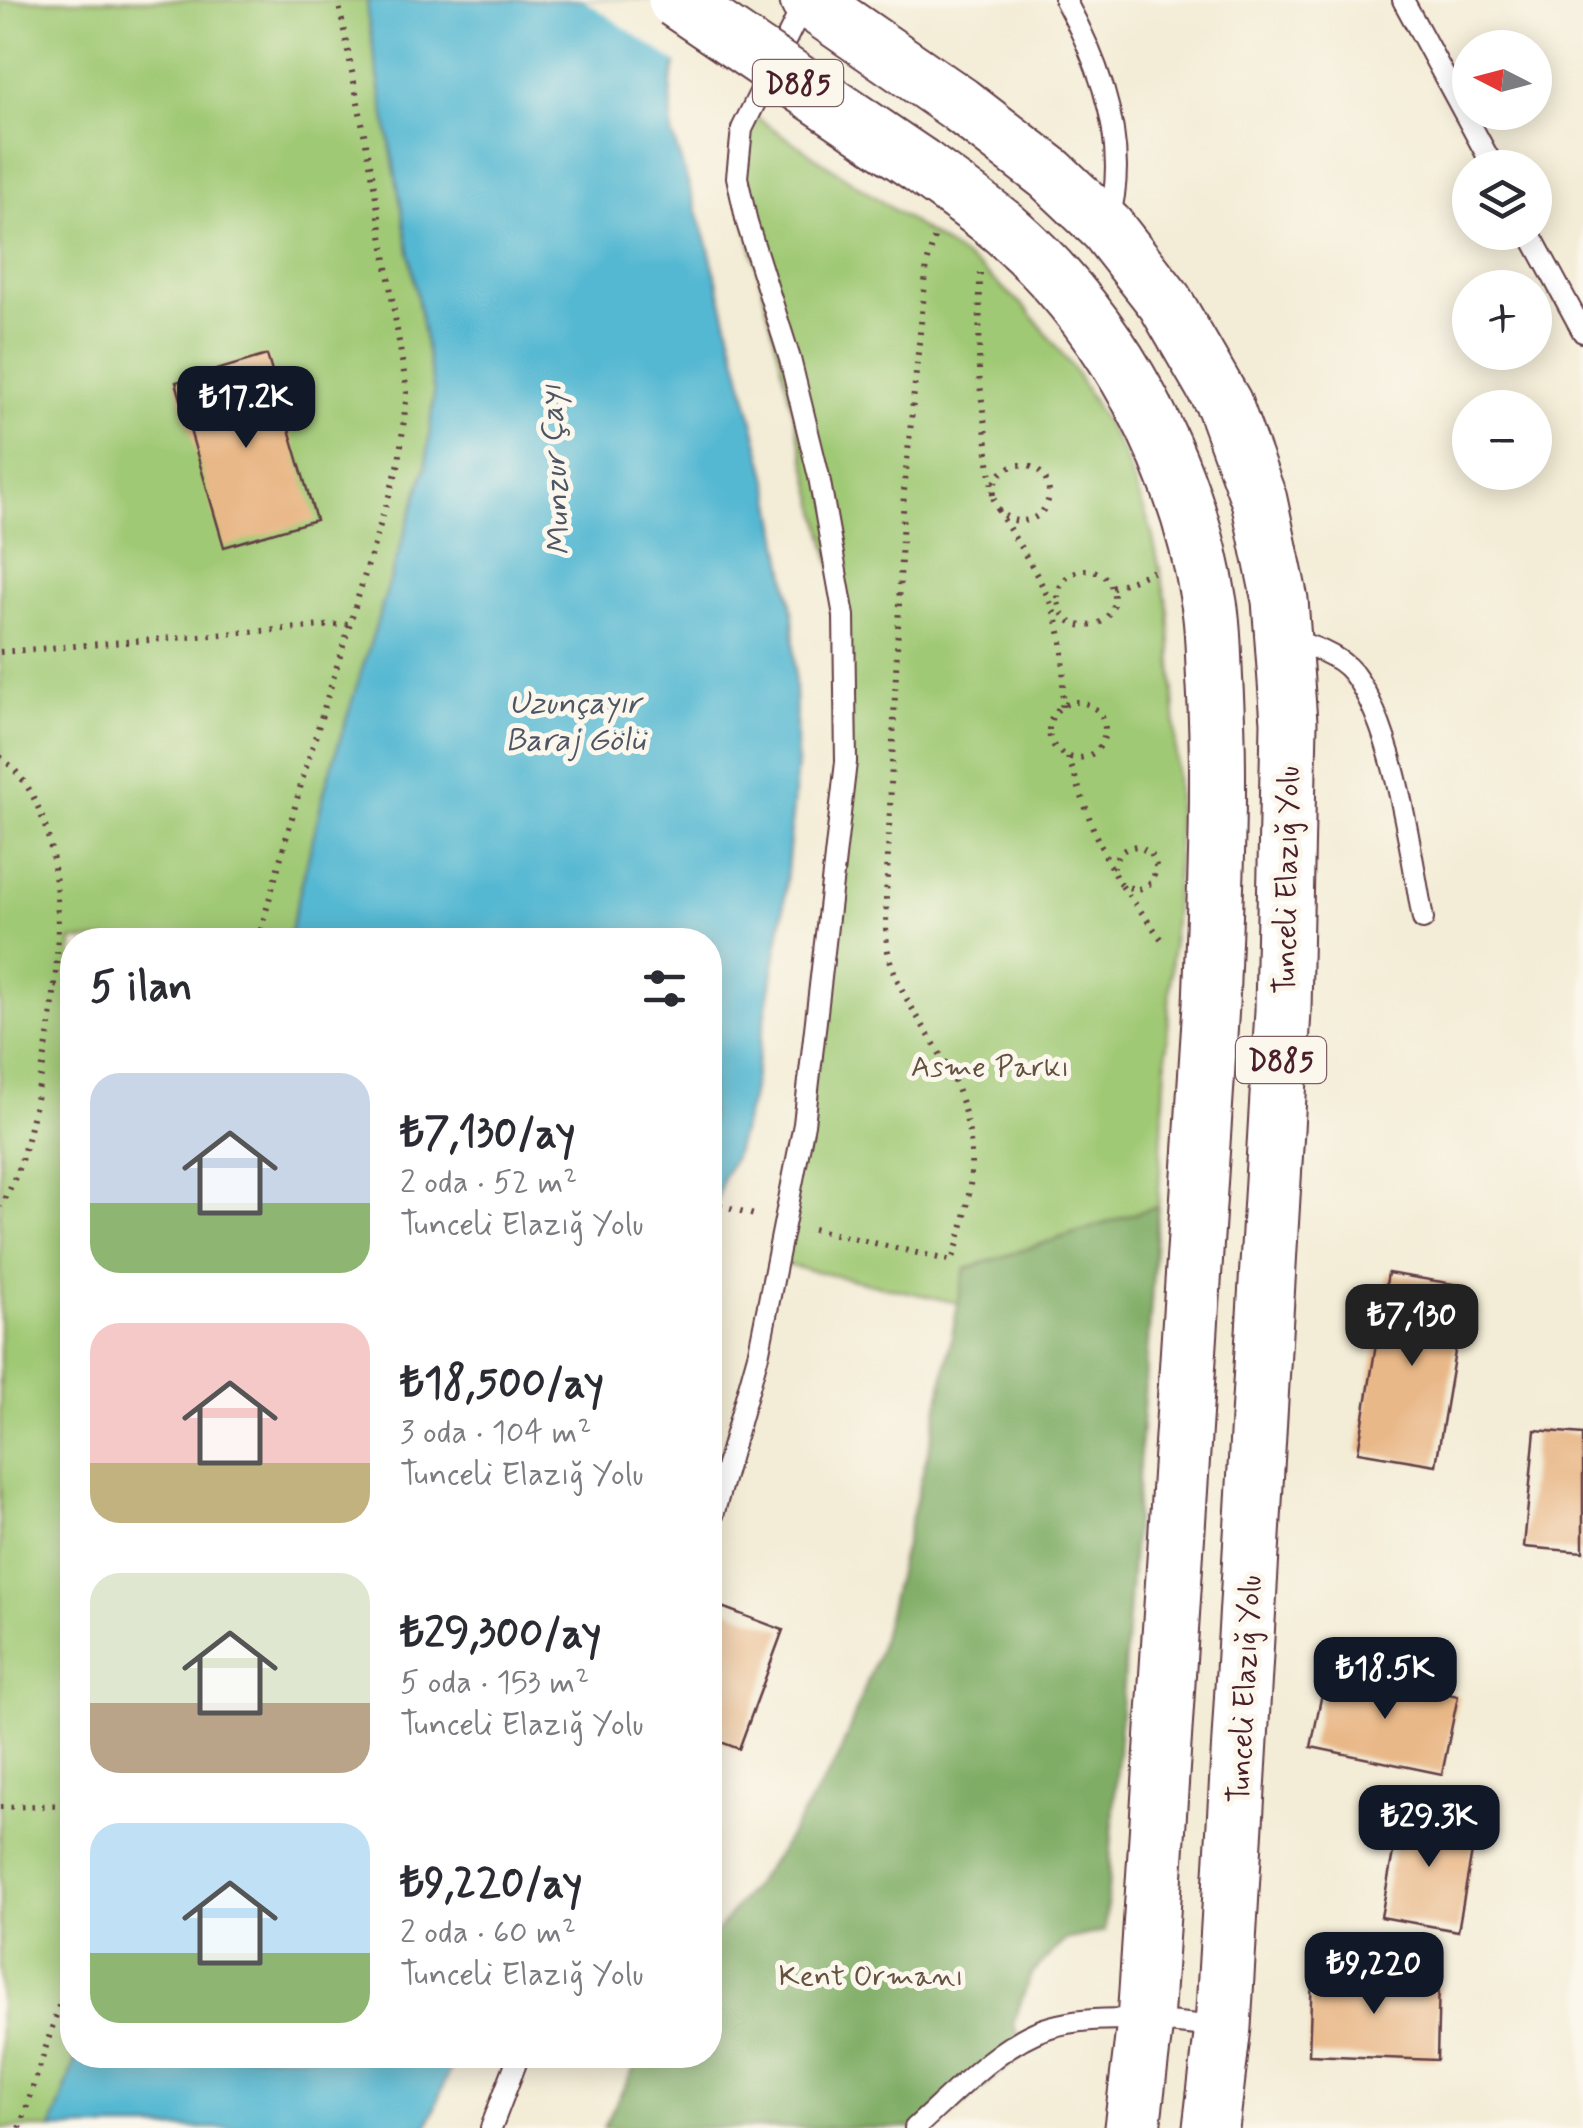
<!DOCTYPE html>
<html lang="tr">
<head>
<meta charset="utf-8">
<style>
	:root { --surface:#fff; --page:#f2f2f3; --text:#2b2b33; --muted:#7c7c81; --accent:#111827 }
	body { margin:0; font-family:Mynerve,sans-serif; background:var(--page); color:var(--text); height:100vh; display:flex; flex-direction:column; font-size:38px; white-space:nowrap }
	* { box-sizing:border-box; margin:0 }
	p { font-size:32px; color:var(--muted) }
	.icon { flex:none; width:55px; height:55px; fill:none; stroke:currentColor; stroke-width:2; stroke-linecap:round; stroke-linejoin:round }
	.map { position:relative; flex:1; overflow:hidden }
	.sheet { position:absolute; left:60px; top:928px; width:662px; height:1140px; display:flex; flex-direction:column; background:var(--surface); border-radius:40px; box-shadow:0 5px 25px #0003 }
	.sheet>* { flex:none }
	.needle { width:65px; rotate:276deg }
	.controls { position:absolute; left:1452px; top:30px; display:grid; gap:20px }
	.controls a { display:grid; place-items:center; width:100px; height:100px; border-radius:50%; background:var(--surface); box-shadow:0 5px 25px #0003; font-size:50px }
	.price { position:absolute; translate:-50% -85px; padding:0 22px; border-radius:20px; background:var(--accent); color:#fff; font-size:32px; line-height:65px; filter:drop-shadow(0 2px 5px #0008) }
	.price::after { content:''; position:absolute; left:50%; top:60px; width:30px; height:22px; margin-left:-15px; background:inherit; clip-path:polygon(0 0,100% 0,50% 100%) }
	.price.current { background:#222; color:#fff }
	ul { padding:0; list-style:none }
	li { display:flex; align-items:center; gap:30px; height:250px; padding:0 30px }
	li span { display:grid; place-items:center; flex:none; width:280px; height:200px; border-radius:30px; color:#555 }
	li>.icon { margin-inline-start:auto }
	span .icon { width:120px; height:120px; fill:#fffc; stroke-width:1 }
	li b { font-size:42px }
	h2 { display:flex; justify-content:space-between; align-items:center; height:120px; padding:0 30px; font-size:42px }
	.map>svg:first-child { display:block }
	.green { fill:#a0c975; stroke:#757450; stroke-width:2.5 }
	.forest { fill:#80ad66; stroke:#656648; stroke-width:2.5 }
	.water { fill:#54b8d2; stroke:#4f6c7e; stroke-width:2.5 }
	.pier { fill:#f3ecd6 }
	.building { fill:#e9b888 }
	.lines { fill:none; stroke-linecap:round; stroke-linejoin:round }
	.lane-casing { stroke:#633e45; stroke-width:24 }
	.primary-casing { stroke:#633e45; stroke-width:59 }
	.path { stroke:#633e45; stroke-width:6; stroke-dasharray:2.5 8; stroke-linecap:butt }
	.lane { stroke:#fff; stroke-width:20 }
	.primary { stroke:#fff; stroke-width:55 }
	.primary-bridge-casing { stroke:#633e45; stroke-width:59; stroke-linecap:butt }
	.primary-bridge { stroke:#fff; stroke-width:55 }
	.labels { text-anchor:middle; stroke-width:10; stroke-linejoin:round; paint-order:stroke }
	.shield { fill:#fbf7ec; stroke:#7f6065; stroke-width:2.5 }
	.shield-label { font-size:28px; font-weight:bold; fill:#4a1f2b }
	.street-label { font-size:30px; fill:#4a1f2b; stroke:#fbf7ec }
	.park-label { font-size:30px; fill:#645241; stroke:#fbf7ec }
	.water-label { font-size:32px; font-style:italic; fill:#4e5565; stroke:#fbf7ec }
</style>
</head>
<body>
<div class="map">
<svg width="1583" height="2128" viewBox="0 0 1583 2128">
	<rect width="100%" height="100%" fill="#fbf7ec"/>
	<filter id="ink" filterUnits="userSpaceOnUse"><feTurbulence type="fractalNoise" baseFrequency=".01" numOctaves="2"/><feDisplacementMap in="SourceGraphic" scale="20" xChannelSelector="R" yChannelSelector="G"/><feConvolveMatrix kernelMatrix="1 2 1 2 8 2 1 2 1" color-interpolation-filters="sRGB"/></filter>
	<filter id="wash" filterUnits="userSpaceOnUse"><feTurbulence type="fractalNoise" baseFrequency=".0048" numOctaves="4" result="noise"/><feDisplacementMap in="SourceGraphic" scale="40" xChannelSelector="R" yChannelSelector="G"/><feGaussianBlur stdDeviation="2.25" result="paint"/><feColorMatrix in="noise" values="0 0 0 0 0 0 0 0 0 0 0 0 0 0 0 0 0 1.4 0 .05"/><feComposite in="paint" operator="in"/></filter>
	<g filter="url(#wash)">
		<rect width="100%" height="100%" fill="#f3ecd6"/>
		<!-- green -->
		<path class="green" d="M 0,0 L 368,0 L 367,13 L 434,392 L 426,466 L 327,781 L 288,940 L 72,940 L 72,2055 L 77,2055 L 52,2128 L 0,2128 Z
			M 750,113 L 980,268 L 1027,309 L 1073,368 L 1123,453 L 1151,529 L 1169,612 L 1175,717 L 1178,845 L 1158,1206 L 965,1269 L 958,1303 L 777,1263 L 829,931 L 844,616 L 740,198 Z"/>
		<!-- forest -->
		<path class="forest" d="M 1158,1206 L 1105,1931 L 1065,1940 L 1031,1974 L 1013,2024 L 1028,2052 L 1014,2060 L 935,2128 L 603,2128 L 641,2055 L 710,2055 L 710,1940 L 775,1858 L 838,1759 L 878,1653 L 933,1432 L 965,1269 Z"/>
		<!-- water -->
		<path class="water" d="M 368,0 L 715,0 L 678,56 L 671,82 L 672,134 L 708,245 L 771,492 L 793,615 L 797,763 L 783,914 L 751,1099 L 733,1159 L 723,1177 L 710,1228 L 710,940 L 288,940 L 327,781 L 426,466 L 434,392 L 367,13 Z
			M 77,2055 L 455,2055 L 427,2128 L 52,2128 Z"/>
		<!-- pier -->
		<path class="pier" d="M 584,0 L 720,0 L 692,41 L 681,66 Z"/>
		<g id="blocks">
			<!-- building -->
			<path class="building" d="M 267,355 L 316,520 L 224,547 L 176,382 Z
				M 1388,1273 L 1466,1286 L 1436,1465 L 1358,1452 Z
				M 1535,1430 L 1583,1434 L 1583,1552 L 1524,1547 Z
				M 711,1603 L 783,1630 L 739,1749 L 710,1738 Z
				M 1327,1669 L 1458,1696 L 1442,1774 L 1311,1747 Z
				M 1401,1809 L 1477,1823 L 1458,1931 L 1381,1917 Z
				M 1312,1974 L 1439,1978 L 1437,2060 L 1309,2055 Z"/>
		</g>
	</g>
	<g filter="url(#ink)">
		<use href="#blocks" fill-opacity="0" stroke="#633e45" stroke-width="2.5"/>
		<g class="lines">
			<defs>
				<path id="lane" d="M 1065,0 C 1101,66 1131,147 1108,222
					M 1403,0 L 1494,168
					M 1529,232 L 1583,332
					M 1285,638 C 1308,645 1338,654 1353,673 C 1395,729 1410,849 1423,919
					M 710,1526 L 759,1351 L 804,1124 L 846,762 L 844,616 L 819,477 L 790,359 L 747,223 L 737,177 L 742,129 L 805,1
					M 491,2128 L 519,2055
					M 915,2128 C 950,2097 999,2044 1044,2029 C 1098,2011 1165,2023 1221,2027"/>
				<path id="primary" d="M 808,0 L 959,104 L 1050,174 L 1107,228 L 1165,302 L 1224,404 L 1259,500 L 1280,600 L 1289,722 L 1283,1011 L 1223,2027 L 1211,2128
					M 921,166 C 949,187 979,207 1006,230 C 1114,324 1187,463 1209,603 C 1214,630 1213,659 1215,686 C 1221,792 1215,899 1211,1005 L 1145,2022 L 1132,2128"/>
			</defs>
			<!-- lane casing -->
			<use href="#lane" class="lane-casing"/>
			<!-- primary casing -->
			<use href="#primary" class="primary-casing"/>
			<!-- path -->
			<path class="path" d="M 980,273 L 979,375 L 993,496
				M993 493a28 28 0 1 1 56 0a28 28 0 1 1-56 0Z
				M 998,510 C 1022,552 1060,602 1063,652 C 1064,670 1063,689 1062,707
				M1058 598a28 28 0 1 1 56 0a28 28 0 1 1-56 0Z
				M 1112,588 L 1157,570
				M 0,652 L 349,624
				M1049 730a28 28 0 1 1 56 0a28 28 0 1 1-56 0Z
				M 0,757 C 85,819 57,1010 36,1099 C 28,1136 21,1174 0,1206
				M 1068,757 L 1095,834 L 1117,880 L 1122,885 L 1137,890 L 1151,883 L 1157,868 L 1151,853 L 1137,846 C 1122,848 1113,856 1114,872
				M 1122,886 L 1165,944
				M 258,940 L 304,774 L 399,463 L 407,392 L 373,179 L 338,0
				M 55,985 L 72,991
				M 710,1202 L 757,1216
				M 813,1229 L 952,1261 C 978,1186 981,1125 940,1054 C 922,1022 900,995 890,959 C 884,941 887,917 886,898 L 904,491 L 927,264 L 936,232
				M 0,1807 L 72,1805
				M 20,2128 L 72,1965"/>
			<!-- lane -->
			<use href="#lane" class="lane"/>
			<!-- primary -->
			<use href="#primary" class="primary"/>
			<defs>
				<path id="primary-bridge" d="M 676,0 L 921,166"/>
			</defs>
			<!-- primary-bridge casing -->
			<use href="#primary-bridge" class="primary-bridge-casing"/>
			<!-- primary-bridge -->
			<use href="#primary-bridge" class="primary-bridge"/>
		</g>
	</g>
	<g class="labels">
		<!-- shield labels -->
		<g class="shield">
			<rect x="753" y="60" width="90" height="46" rx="8"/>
			<rect x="1236" y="1037" width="90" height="46" rx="8"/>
		</g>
		<g class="shield-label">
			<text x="798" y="93">D885</text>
			<text x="1281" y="1070">D885</text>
		</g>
		<!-- street labels -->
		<g class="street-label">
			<text transform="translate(1286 880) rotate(-89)" y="10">Tunceli Elazığ Yolu</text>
			<text transform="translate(1244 1689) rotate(-87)" y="10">Tunceli Elazığ Yolu</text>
		</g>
		<!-- park labels -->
		<g class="park-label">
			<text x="990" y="1076">Asme Parkı</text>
			<text x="871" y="1985">Kent Ormanı</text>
		</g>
		<!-- water labels -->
		<g class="water-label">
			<text transform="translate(554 470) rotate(-93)" y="11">Munzur Çayı</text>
			<text x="575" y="713">Uzunçayır<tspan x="575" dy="37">Baraj Gölü</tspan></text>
		</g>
	</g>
</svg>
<div class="controls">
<a><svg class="needle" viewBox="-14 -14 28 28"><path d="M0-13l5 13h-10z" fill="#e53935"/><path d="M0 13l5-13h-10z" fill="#7c7c81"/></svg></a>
<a><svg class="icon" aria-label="layers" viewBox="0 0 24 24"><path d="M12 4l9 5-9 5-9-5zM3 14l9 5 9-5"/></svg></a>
<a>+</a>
<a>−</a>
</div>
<b class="price" style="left:246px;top:451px">₺17.2K</b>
<b class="price current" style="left:1412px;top:1369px">₺7,130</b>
<b class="price" style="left:1385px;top:1722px">₺18.5K</b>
<b class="price" style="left:1429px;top:1870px">₺29.3K</b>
<b class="price" style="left:1374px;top:2017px">₺9,220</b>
<section class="sheet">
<h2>5 ilan<svg class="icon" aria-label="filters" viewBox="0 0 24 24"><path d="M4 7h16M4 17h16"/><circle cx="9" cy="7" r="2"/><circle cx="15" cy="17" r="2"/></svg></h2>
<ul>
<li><span style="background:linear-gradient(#c9d6e8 65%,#8fb573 0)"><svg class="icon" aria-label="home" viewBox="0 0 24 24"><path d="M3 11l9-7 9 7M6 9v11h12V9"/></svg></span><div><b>₺7,130/ay</b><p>2 oda · 52 m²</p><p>Tunceli Elazığ Yolu</p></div></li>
<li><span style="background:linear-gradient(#f6c9c9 70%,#c2b280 0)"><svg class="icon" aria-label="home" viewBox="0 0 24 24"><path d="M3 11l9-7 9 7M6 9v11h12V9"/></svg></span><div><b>₺18,500/ay</b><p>3 oda · 104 m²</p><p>Tunceli Elazığ Yolu</p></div></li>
<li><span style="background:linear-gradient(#dfe7d0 65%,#b9a48a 0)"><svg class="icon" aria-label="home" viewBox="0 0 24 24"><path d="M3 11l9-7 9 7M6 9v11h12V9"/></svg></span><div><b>₺29,300/ay</b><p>5 oda · 153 m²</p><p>Tunceli Elazığ Yolu</p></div></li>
<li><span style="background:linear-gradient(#bfe0f5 65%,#8fb573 0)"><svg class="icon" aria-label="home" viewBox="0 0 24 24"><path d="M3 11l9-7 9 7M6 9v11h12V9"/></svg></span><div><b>₺9,220/ay</b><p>2 oda · 60 m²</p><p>Tunceli Elazığ Yolu</p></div></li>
</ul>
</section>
</div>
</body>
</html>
